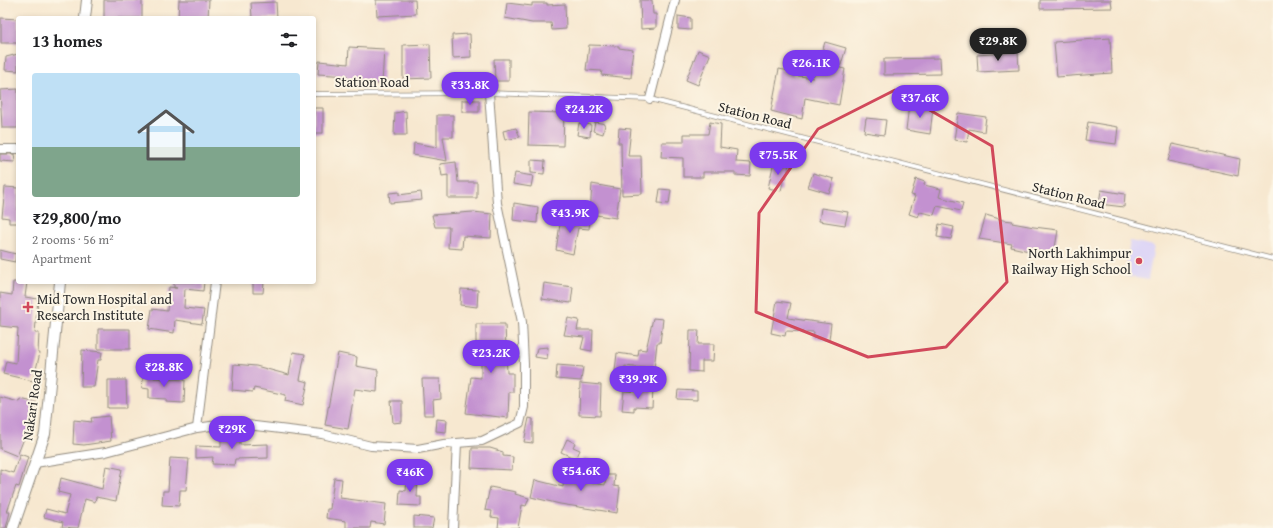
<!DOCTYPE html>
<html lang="en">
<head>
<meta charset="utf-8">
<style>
	:root { --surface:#fff; --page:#f2f2f2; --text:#202124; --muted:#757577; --accent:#7c3aed }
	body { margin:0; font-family:"Gentium Book Plus",serif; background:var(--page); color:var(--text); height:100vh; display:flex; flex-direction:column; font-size:15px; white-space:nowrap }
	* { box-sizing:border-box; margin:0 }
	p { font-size:13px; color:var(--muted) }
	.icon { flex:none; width:22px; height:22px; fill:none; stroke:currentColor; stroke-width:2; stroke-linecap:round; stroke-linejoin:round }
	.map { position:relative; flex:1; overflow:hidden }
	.side { position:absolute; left:16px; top:16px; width:300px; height:268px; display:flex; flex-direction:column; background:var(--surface); border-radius:4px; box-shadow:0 2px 6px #0003 }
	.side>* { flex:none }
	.price { position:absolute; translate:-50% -34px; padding:0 9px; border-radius:14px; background:var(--accent); color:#fff; font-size:13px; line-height:26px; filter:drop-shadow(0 1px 2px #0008) }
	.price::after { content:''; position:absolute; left:50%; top:24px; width:12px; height:9px; margin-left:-6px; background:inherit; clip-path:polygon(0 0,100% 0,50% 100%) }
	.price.on { background:#222; color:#fff }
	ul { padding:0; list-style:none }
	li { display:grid; align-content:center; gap:8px; height:212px; padding:0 16px }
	li span { display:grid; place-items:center; height:124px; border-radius:4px; color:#555 }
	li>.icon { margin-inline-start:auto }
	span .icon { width:72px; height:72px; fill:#fffc; stroke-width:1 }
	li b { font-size:17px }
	h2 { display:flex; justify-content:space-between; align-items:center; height:48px; padding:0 16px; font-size:17px }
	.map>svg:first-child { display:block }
	.built { fill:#ddd5f6 }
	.building { fill:#c391d0 }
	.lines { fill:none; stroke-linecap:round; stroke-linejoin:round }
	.service-casing { stroke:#918a7e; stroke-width:5.5 }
	.minor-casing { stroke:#918a7e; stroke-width:10 }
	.tertiary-casing { stroke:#918a7e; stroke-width:12 }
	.service { stroke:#fff; stroke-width:4 }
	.minor { stroke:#fff; stroke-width:8 }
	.tertiary { stroke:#fff; stroke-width:10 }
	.marked { fill:none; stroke:#d1495b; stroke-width:3; stroke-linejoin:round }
	.poi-dot { fill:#d1495b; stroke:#fcf5e5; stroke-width:1.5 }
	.labels { text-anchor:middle; stroke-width:4; stroke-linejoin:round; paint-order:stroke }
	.street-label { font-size:14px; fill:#2b2b2b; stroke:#fcf5e5 }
	.poi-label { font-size:14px; fill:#2b2b2b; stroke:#fcf5e5; text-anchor:end }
</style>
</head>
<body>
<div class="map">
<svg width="1273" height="528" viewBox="0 0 1273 528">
	<rect width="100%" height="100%" fill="#fcf5e5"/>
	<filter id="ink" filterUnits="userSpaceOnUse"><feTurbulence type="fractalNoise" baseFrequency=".025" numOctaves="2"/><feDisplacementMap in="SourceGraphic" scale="8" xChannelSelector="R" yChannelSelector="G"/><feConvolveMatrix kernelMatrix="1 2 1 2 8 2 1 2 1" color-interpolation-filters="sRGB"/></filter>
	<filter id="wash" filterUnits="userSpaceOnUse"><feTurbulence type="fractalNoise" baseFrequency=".012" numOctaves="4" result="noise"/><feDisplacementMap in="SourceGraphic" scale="16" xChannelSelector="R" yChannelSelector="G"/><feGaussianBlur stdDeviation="0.9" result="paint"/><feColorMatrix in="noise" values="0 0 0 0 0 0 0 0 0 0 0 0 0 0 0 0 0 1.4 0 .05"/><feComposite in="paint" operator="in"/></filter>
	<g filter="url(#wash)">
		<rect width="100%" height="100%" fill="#f7e8d0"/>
		<!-- built -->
		<path class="built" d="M 1130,241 L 1154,246 L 1148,280 L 1124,276 Z"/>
		<g id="blocks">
			<!-- building -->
			<path class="building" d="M 104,0 L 142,0 L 142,18 L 104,18 Z
				M 179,0 L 209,0 L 208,18 L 178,18 Z
				M 376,0 L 415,0 L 416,14 L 377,16 Z
				M 640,0 L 652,0 L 653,14 L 656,14 L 656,28 L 641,29 Z
				M 1040,0 L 1111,0 L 1112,8 L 1040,9 Z
				M 276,2 L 277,18 L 252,18 L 251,3 Z
				M 507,3 L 532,6 L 532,3 L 547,3 L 547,5 L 565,4 L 566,29 L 552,30 L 551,23 L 532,23 L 505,18 Z
				M 678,16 L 691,18 L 691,30 L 678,29 Z
				M 1,18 L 18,19 L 18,43 L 1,43 Z
				M 470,34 L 471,57 L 453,58 L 452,35 Z
				M 1110,38 L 1112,73 L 1057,77 L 1054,42 Z
				M 825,42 L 846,48 L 840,68 L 845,69 L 839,105 L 805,98 L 802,119 L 771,111 L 779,69 L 794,72 L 793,75 L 813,78 L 818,55 L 821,55 Z
				M 430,44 L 431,78 L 403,79 L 403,45 Z
				M 589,45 L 619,46 L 619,48 L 633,50 L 631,65 L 632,65 L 631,78 L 601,75 L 602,71 L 586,70 Z
				M 349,47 L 384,49 L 382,84 L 346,84 L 347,76 L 318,74 L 319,61 L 348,64 Z
				M 698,50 L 710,55 L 698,85 L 686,80 Z
				M 1018,52 L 1019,70 L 978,72 L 977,55 Z
				M 18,54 L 18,71 L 5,70 L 6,57 Z
				M 940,58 L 941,74 L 884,75 L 884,59 Z
				M 494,59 L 509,59 L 509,81 L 495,81 Z
				M 18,89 L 18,128 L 2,128 L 0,90 Z
				M 462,100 L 479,100 L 479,112 L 462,112 Z
				M 909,105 L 933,108 L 930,134 L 906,130 Z
				M 314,108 L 323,108 L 323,133 L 314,133 Z
				M 406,111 L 407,135 L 394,135 L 395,113 Z
				M 529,112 L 564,113 L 563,146 L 528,145 Z
				M 958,113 L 986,117 L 984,132 L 969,129 L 967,142 L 954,140 Z
				M 437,115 L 453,115 L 453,137 L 443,137 L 447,161 L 413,155 L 414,143 L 437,147 Z
				M 866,118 L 886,120 L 884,135 L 864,132 Z
				M 595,122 L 605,124 L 603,134 L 593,131 Z
				M 710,122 L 721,124 L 720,147 L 737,150 L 736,162 L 751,163 L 750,176 L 735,175 L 735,172 L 703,172 L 703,177 L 683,177 L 683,158 L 661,157 L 662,142 L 684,142 L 684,134 L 708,134 Z
				M 1088,122 L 1118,127 L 1116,144 L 1085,140 Z
				M 579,123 L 591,125 L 590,137 L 577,135 Z
				M 516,128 L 520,137 L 505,140 L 503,131 Z
				M 619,128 L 631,129 L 628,156 L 641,156 L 642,194 L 622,195 L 621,143 L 618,143 Z
				M 1173,144 L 1240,159 L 1238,176 L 1168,161 Z
				M 0,154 L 14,154 L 15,162 L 0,161 Z
				M 531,160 L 545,161 L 544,174 L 531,173 Z
				M 456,162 L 458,182 L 477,182 L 477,198 L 448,198 L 448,175 L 442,176 L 440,164 Z
				M 774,162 L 789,165 L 786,178 L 784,177 L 781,191 L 768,188 Z
				M 515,173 L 533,176 L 531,187 L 513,184 Z
				M 813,173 L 834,179 L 829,193 L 808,187 Z
				M 916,179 L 925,182 L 924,185 L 941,189 L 939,197 L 963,203 L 961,211 L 937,206 L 934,215 L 920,212 L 918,217 L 909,214 L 915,196 L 911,195 Z
				M 592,184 L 620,189 L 616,218 L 590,214 Z
				M 5,187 L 18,188 L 18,223 L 9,223 L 9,218 L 2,217 Z
				M 660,189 L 671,190 L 669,204 L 658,203 Z
				M 1101,190 L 1125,194 L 1124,207 L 1099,204 Z
				M 399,192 L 399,195 L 421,192 L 422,200 L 390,203 L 389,193 Z
				M 514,203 L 538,207 L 537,223 L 513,220 Z
				M 821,208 L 848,212 L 845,225 L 819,221 Z
				M 473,212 L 492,214 L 491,238 L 463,236 L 462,249 L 448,248 L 449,227 L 435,227 L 432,215 Z
				M 986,215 L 1003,220 L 1013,221 L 1012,223 L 1034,227 L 1058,230 L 1054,254 L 1038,251 L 1038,253 L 1011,247 L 1012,244 L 979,239 Z
				M 561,218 L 590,221 L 589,229 L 578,228 L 573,254 L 556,250 Z
				M 939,224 L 954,227 L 951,239 L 937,237 Z
				M 0,250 L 16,254 L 15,262 L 0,259 Z
				M 13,282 L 27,282 L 25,297 L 38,299 L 35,333 L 39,333 L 38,353 L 40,353 L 33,381 L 3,374 L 6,361 L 16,363 L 18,328 L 0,326 L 0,293 L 12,295 Z
				M 174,282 L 204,282 L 203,291 L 185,289 L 184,308 L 204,310 L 202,324 L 175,320 L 174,333 L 149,329 L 152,309 L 167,311 L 169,287 L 177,288 L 174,288 Z
				M 253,282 L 264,282 L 263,293 L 253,293 Z
				M 544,283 L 573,287 L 571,303 L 542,299 Z
				M 461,289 L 478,290 L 477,307 L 460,305 Z
				M 777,301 L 791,303 L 788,318 L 831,324 L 829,340 L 813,338 L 814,332 L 786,331 L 785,336 L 771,333 Z
				M 568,318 L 579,320 L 577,330 L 593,330 L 592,351 L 581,349 L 584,337 L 564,335 Z
				M 653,318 L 663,319 L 660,343 L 657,343 L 654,369 L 625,366 L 624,372 L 615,371 L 617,353 L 638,356 L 639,349 L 646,350 Z
				M 476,324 L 505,324 L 507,373 L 513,373 L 513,392 L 509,392 L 508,418 L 466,413 L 471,377 L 481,378 L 481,343 L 476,343 Z
				M 98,329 L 130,329 L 130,349 L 98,349 Z
				M 690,330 L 699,330 L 698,344 L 714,344 L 713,361 L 702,361 L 702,372 L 689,371 Z
				M 548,347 L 547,359 L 535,357 L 537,348 Z
				M 82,350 L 102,352 L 101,360 L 98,360 L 94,387 L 81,387 Z
				M 293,352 L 305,354 L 300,380 L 308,382 L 303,405 L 285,401 L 286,395 L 254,388 L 253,392 L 232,390 L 234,364 L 256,366 L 289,375 Z
				M 338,353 L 357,357 L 356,366 L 378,370 L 377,392 L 355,389 L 348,429 L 325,425 Z
				M 557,365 L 583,367 L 581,381 L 556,379 Z
				M 144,371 L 155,373 L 154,378 L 185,380 L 184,403 L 166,402 L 166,399 L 149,398 L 149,389 L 142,388 Z
				M 422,379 L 440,379 L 441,399 L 433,400 L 434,415 L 424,415 Z
				M 108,380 L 126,380 L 127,408 L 108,408 Z
				M 580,383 L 601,385 L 600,416 L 579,415 Z
				M 642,389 L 653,389 L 652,408 L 634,407 L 634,411 L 622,410 L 624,391 L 642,392 Z
				M 678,390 L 697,391 L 697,400 L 677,399 Z
				M 0,397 L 19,402 L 20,399 L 38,403 L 27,436 L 25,436 L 17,456 L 0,449 Z
				M 391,401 L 402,401 L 402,422 L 393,423 Z
				M 109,416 L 111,441 L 84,445 L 73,444 L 74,420 L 92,422 L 91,418 Z
				M 529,418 L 533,419 L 533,443 L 524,442 Z
				M 437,419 L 447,420 L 446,432 L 436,431 Z
				M 228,429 L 240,430 L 240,445 L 268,444 L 268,458 L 235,459 L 234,465 L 212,464 L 213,457 L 196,458 L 196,446 L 221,447 L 221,430 Z
				M 567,439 L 575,443 L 573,447 L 580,450 L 576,459 L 561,452 Z
				M 472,448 L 490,448 L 503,452 L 503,456 L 513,457 L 512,470 L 471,468 Z
				M 20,454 L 28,457 L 19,487 L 16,486 L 7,512 L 10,512 L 6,528 L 0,528 L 0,469 L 13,473 Z
				M 584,457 L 592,460 L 586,482 L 605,485 L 606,475 L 615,475 L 614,486 L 620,487 L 617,513 L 560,504 L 531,497 L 535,480 L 563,487 L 564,479 L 578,481 Z
				M 170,458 L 189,459 L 186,490 L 180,490 L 179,506 L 162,505 L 163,491 L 168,491 Z
				M 106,466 L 122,469 L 116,501 L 96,497 L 95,502 L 85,499 L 78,528 L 62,527 L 63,522 L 44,517 L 46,509 L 65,514 L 70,495 L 58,492 L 61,478 L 102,489 Z
				M 407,476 L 418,477 L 417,497 L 421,497 L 421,506 L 399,505 L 400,490 L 406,491 Z
				M 334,478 L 342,479 L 340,498 L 386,504 L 384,524 L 371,522 L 370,528 L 346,528 L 346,521 L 326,518 L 327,509 L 330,509 Z
				M 490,487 L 516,492 L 515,494 L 529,498 L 526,506 L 522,505 L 518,528 L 498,528 L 499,518 L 491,517 L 492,511 L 485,510 Z
				M 414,516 L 434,518 L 432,528 L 414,528 Z"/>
		</g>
	</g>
	<g filter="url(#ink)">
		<use href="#blocks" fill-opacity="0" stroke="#918a7e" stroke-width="1"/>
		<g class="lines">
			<defs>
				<path id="service" d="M 314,94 L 489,93 L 650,99 L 1273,259"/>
				<path id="minor" d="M 650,99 L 675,0
					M 0,149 L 18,149
					M 197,428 L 215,282
					M 35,463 L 106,452 L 197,428 L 231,423 L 322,434 L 371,446 L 418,449 L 444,444 L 482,441 L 520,423 L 524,407 L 524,364 L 522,322 L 497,203 L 489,93
					M 453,528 L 457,443"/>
				<path id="tertiary" d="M 85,18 L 87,0
					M 13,528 L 45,434 L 60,282"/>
			</defs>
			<!-- service casing -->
			<use href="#service" class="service-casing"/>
			<!-- minor casing -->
			<use href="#minor" class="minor-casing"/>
			<!-- tertiary casing -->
			<use href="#tertiary" class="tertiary-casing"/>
			<!-- service -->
			<use href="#service" class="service"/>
			<!-- minor -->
			<use href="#minor" class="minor"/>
			<!-- tertiary -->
			<use href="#tertiary" class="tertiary"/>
		</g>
	</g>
	<!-- marked area -->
	<path class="marked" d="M 895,90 L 992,146 L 1007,282 L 946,347 L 868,357 L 756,312 L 759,213 L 818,129 Z"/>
	<!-- markers -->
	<g class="poi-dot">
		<circle cx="1139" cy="261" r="4"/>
		<path d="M26 301h4v4h4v4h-4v4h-4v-4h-4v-4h4z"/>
	</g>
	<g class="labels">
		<!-- street labels -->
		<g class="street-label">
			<text x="372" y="87">Station Road</text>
			<text transform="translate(755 115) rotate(14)" y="5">Station Road</text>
			<text transform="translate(1069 195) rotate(14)" y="5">Station Road</text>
			<text transform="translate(32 405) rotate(-82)" y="5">Nakari Road</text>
		</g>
		<!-- poi labels -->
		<g class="poi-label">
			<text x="1131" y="258">North Lakhimpur<tspan x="1131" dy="16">Railway High School</tspan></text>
			<text x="37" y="304" text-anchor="start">Mid Town Hospital and<tspan x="37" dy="16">Research Institute</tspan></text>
		</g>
	</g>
</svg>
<b class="price on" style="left:998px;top:62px">₹29.8K</b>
<b class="price" style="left:811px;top:84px">₹26.1K</b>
<b class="price" style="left:470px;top:106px">₹33.8K</b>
<b class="price" style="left:920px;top:119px">₹37.6K</b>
<b class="price" style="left:584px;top:130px">₹24.2K</b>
<b class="price" style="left:778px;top:176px">₹75.5K</b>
<b class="price" style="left:570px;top:234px">₹43.9K</b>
<b class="price" style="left:491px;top:374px">₹23.2K</b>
<b class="price" style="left:164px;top:388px">₹28.8K</b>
<b class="price" style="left:638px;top:400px">₹39.9K</b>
<b class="price" style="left:232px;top:450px">₹29K</b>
<b class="price" style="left:581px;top:492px">₹54.6K</b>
<b class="price" style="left:410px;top:493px">₹46K</b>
<section class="side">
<h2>13 homes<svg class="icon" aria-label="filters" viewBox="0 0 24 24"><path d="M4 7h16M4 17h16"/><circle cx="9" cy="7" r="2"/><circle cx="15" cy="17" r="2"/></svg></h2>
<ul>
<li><span style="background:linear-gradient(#bfe0f5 60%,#7fa58c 0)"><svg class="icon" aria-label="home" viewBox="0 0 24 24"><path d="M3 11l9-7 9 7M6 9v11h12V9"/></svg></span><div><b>₹29,800/mo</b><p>2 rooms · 56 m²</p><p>Apartment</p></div></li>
</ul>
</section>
</div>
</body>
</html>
